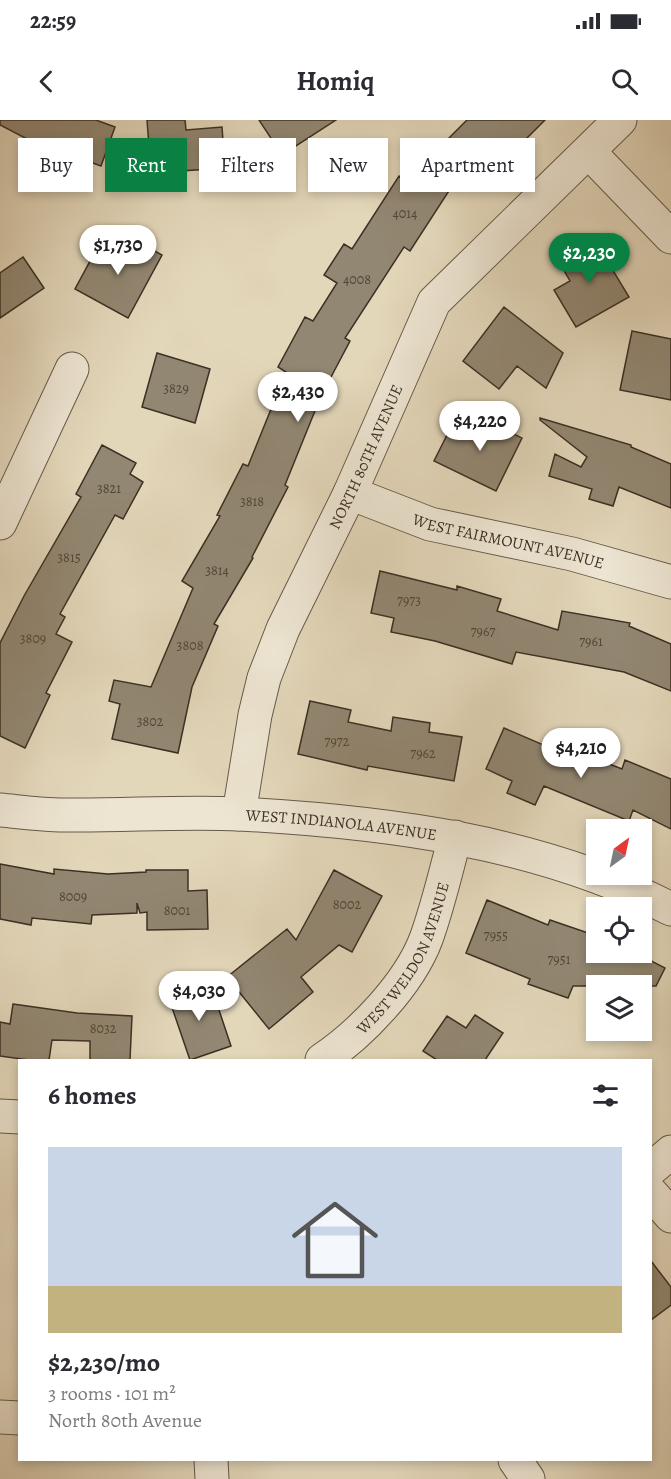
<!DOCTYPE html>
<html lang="en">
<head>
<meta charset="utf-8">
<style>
	:root { --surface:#fff; --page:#f7f7f7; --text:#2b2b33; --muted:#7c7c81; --line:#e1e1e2; --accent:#0b8043 }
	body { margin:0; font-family:Alegreya,serif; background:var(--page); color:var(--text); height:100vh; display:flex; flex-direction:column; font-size:22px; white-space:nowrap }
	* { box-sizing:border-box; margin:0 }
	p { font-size:20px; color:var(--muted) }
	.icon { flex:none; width:33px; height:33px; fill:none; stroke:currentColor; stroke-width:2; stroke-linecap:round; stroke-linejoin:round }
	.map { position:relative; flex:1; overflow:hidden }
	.drawer { position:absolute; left:18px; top:939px; width:634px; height:402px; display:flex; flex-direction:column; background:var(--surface); border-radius:0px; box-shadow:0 3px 9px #0003 }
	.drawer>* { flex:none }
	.guide { position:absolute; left:18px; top:18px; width:636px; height:54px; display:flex; gap:12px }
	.needle { width:39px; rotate:33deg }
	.fabs { position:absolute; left:586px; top:699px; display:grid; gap:12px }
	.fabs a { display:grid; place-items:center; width:66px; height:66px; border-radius:0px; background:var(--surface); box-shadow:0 3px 9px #0003; font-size:30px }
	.price { position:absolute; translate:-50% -51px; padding:0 14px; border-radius:21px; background:#fff; color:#222; font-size:20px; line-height:39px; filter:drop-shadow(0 2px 3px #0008) }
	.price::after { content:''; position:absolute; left:50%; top:36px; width:18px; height:14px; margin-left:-9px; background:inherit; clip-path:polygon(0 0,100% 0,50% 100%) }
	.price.current { background:var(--accent); color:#fff }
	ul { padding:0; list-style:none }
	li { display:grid; align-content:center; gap:12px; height:318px; padding:0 30px }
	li+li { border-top:2px solid var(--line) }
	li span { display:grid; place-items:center; height:186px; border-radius:0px; color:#555 }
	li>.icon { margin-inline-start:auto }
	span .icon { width:108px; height:108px; fill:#fffc; stroke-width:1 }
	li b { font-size:26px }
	h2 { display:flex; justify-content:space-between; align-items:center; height:72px; padding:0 30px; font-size:26px }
	.pill { padding:0 21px; border-radius:0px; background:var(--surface); box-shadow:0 3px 9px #0003; font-size:21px; line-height:54px }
	.pill.current { background:var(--accent); color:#fff }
	.status { display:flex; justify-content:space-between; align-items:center; height:42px; padding:0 30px; background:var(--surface); direction:ltr }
	.status svg { height:16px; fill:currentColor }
	header { display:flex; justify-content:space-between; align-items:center; height:78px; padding:0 30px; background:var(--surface); font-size:27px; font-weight:600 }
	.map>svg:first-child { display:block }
	.building { fill:#928772; stroke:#3b3024; stroke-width:1.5 }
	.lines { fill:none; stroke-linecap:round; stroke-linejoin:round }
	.minor-casing { stroke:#655a4a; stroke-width:35 }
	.minor { stroke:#ede5d2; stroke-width:33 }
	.labels { text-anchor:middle; stroke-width:5; stroke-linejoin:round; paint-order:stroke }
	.number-label { font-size:14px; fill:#514638 }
	.street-label { font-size:16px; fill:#3b3024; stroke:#ede5d2 }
</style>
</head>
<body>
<div class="status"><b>22:59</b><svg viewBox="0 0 49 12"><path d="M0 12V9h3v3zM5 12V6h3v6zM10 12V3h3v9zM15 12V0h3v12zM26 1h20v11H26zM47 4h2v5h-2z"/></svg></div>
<header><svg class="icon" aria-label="back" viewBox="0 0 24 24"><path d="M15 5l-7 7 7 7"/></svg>Homiq<svg class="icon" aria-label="search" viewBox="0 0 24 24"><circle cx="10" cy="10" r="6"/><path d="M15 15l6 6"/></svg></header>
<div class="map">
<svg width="671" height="1359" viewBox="0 0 671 1359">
	<rect width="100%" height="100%" fill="#e3d7ba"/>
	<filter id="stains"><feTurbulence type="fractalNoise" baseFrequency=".00333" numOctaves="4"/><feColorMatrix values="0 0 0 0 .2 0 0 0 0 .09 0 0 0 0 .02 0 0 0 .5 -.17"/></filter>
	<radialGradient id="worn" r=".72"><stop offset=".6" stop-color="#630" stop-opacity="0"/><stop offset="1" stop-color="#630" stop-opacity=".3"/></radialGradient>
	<!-- building -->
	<path class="building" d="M 0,0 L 96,0 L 115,7 L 101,46 L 63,32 L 58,43 L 29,32 L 33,22 L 0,5 Z
		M 147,0 L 185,0 L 186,10 L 222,7 L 225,48 L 151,53 Z
		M 259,0 L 336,0 L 282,35 Z
		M 467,0 L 545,0 L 494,51 L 484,42 L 458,68 L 454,63 L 410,131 L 404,127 L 345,218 L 350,221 L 321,276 L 285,365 L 288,367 L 252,437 L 253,438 L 214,504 L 218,506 L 192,567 L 178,633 L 112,619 L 120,584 L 109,581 L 114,560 L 151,567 L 193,468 L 182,461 L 220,396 L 217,395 L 243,344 L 248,346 L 286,252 L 278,247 L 305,197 L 313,201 L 337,163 L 324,155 L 344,124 L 352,129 L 399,56 L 406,61 Z
		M 103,117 L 138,136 L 144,125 L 162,135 L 128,198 L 75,169 Z
		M 594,119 L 629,177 L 576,207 L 554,170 L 570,161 L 558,140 Z
		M 23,137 L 44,168 L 0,198 L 0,153 Z
		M 504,187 L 563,233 L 546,268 L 517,246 L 499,269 L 463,241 Z
		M 632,211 L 671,219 L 671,280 L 620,270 Z
		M 157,233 L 210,249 L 195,303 L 142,287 Z
		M 470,293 L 522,318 L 496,371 L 434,341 L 448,313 L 457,318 Z
		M 540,298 L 631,325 L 631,327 L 671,344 L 671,388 L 619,367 L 613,386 L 589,379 L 592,369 L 549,356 L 555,334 L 581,347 L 587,337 L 540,300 Z
		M 102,325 L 136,343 L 130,354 L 143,362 L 123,399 L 115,395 L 60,494 L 65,497 L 56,514 L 72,522 L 46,573 L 50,575 L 25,628 L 0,616 L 0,523 L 24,476 L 81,377 L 76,374 Z
		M 380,451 L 457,470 L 457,466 L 501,479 L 497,491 L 558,510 L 562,491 L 630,503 L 629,506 L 671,524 L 671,571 L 624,552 L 516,532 L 512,544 L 435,521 L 391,512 L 394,498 L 371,493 Z
		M 310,581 L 351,590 L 348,602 L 391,611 L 393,597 L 430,603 L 429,612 L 462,617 L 454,661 L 368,646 L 367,650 L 298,634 Z
		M 504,608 L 576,639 L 579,632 L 622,649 L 625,640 L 671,659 L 671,709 L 633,690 L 629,701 L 544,666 L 535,685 L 507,673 L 512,661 L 486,649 Z
		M 0,744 L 54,754 L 54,749 L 108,754 L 146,752 L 146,750 L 188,750 L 188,771 L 207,770 L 208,809 L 147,810 L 147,792 L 140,793 L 137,783 L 137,793 L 92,795 L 91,804 L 32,798 L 31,805 L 0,799 Z
		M 334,750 L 382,776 L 352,832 L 339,825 L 301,857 L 313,872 L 269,909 L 227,857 L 287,809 L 296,820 Z
		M 487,780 L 548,805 L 550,800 L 597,816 L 597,832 L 634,832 L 665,848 L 656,866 L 573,866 L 568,878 L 528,864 L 530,859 L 466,833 Z
		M 185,864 L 192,885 L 212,869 L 231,926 L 190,940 L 166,870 Z
		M 13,884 L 77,893 L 132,896 L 130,940 L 90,940 L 90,921 L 52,920 L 49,940 L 29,940 L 0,936 L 0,902 L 10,904 Z
		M 475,895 L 503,913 L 485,940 L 437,940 L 423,931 L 447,896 L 466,908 Z
		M 651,1141 L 671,1167 L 671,1185 L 651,1200 Z"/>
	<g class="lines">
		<defs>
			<g id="minor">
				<path d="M 589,32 L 671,117"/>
				<path id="s1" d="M 350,373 L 430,404 L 572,434 L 671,462"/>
				<path d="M 0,403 L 72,249"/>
				<path id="s2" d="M 0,690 C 21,692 42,695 63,695 C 122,696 181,691 240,694 C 386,702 539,721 671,789"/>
				<path id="s3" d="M 239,694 L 255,595 L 264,558 L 283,509 L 350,373 L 434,182 L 620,0"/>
				<path id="s4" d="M 322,940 C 361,914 409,864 426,819 C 438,786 446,751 455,717"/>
				<path d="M 0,996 L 20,997"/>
				<path d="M 651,1049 L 671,1032"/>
				<path d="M 651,1073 L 671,1096"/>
				<path d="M 0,1297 L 20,1298"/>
				<path d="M 211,1340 L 212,1359"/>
				<path d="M 515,1340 L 528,1359"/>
			</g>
		</defs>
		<!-- minor casing -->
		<use href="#minor" class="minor-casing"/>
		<!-- minor -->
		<use href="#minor" class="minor"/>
	</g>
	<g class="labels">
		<!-- number labels -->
		<g class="number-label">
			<text x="405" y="98">4014</text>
			<text x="357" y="164">4008</text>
			<text x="176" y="273">3829</text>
			<text x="109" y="373">3821</text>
			<text x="252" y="386">3818</text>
			<text x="69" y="442">3815</text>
			<text x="217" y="455">3814</text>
			<text x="409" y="485">7973</text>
			<text x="483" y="516">7967</text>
			<text x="33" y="523">3809</text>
			<text x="591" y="526">7961</text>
			<text x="190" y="530">3808</text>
			<text x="150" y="606">3802</text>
			<text x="337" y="626">7972</text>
			<text x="423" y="638">7962</text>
			<text x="73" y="781">8009</text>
			<text x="347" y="789">8002</text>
			<text x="177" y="795">8001</text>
			<text x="496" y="820">7955</text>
			<text x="559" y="844">7951</text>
			<text x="103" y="913">8032</text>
		</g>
		<!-- street labels -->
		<g class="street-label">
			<text dy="6" stroke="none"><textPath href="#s3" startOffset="382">NORTH 80TH AVENUE</textPath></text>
			<text dy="6" stroke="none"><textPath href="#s1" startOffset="166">WEST FAIRMOUNT AVENUE</textPath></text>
			<text dy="6" stroke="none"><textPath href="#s2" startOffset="342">WEST INDIANOLA AVENUE</textPath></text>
			<text dy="6" stroke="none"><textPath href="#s4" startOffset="134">WEST WELDON AVENUE</textPath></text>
		</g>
	</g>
	<rect width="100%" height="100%" filter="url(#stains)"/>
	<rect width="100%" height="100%" fill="url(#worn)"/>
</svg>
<div class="fabs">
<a><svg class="needle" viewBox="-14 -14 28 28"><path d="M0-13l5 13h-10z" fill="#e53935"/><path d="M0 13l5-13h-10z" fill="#7c7c81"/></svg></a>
<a><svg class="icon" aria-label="locate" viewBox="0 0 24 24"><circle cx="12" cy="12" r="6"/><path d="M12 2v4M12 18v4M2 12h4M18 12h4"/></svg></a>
<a><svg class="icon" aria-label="layers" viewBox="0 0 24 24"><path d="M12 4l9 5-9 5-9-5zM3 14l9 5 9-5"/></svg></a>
</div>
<b class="price" style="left:118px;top:156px">$1,730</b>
<b class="price current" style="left:589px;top:164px">$2,230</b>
<b class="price" style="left:298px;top:303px">$2,430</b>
<b class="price" style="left:480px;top:332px">$4,220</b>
<b class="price" style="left:581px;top:659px">$4,210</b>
<b class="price" style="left:199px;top:902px">$4,030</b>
<div class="guide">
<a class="pill">Buy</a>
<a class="pill current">Rent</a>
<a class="pill">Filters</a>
<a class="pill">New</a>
<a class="pill">Apartment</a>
</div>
<section class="drawer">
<h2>6 homes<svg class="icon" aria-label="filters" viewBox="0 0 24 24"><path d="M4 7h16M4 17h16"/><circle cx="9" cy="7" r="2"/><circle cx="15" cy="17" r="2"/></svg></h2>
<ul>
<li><span style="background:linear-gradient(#c9d6e8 75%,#c2b280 0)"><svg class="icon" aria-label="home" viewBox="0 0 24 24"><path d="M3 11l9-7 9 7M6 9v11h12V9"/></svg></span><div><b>$2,230/mo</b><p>3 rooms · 101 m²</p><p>North 80th Avenue</p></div></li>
</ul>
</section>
</div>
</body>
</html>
